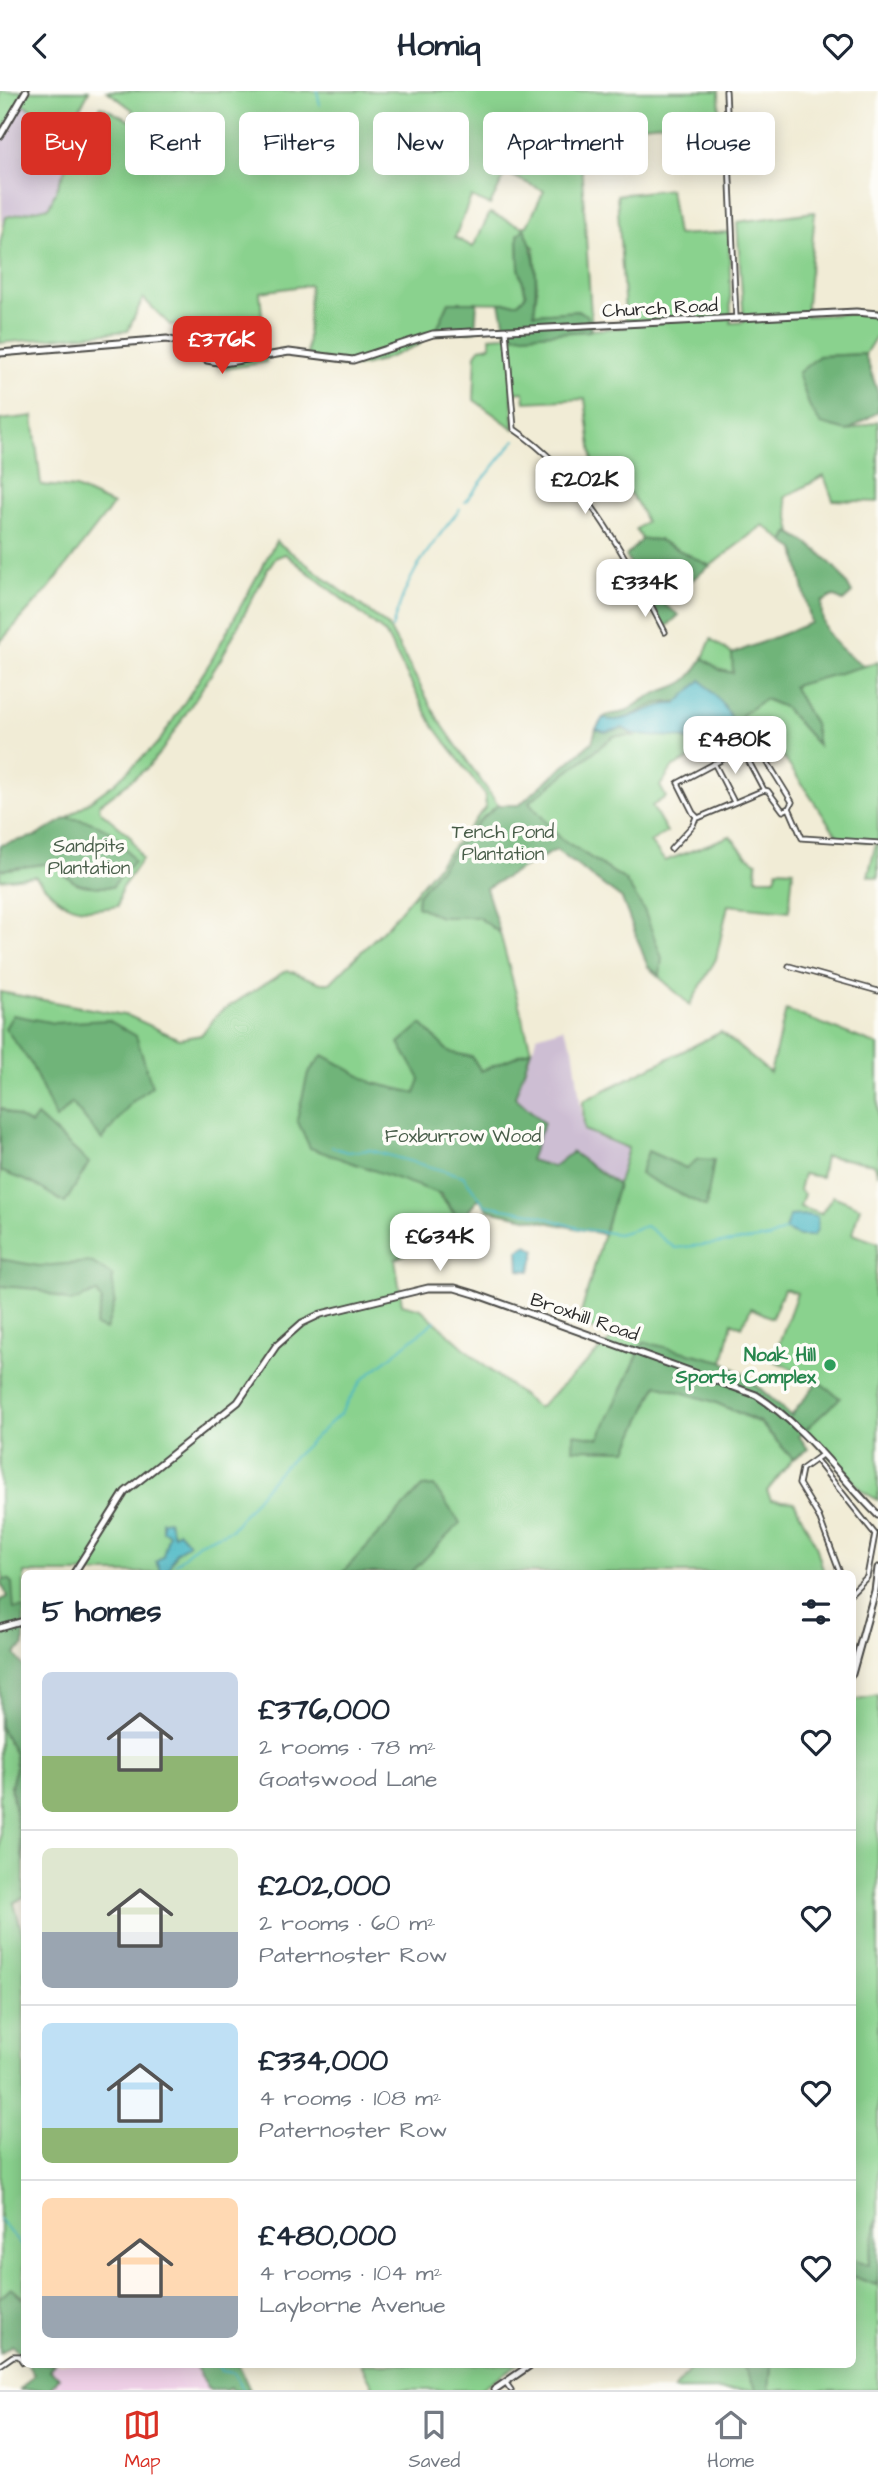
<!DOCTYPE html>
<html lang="en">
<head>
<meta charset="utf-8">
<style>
	:root { --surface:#fff; --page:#f2f2f3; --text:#1f2937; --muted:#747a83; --line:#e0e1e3; --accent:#d93025 }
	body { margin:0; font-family:"Architects Daughter",sans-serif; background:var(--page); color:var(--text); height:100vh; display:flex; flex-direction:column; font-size:26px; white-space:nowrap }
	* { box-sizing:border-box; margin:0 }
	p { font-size:23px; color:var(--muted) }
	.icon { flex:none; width:38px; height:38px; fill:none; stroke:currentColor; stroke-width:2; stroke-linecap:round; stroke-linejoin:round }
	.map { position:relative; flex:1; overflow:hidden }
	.drawer { position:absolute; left:21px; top:1479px; width:835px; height:798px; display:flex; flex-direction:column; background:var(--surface); border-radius:10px; box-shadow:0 4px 18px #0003 }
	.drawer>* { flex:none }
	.guide { position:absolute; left:21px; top:21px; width:836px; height:63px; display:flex; gap:14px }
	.price { position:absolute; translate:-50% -60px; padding:0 16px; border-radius:14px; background:#fff; color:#222; font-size:23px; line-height:46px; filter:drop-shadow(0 2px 4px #0008) }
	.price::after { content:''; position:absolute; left:50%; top:42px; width:21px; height:16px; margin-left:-10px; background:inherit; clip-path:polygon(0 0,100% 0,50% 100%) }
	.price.selected { background:var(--accent); color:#fff }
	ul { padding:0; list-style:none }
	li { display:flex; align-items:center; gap:21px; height:175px; padding:0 21px }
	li+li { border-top:2px solid var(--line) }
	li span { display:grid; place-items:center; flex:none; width:196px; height:140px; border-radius:10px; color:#555 }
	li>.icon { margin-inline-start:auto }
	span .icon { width:84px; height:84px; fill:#fffc; stroke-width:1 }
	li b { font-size:30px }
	h2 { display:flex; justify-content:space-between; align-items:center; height:84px; padding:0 21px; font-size:30px }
	.chip { padding:0 24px; border-radius:10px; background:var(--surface); box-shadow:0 4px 18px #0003; font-size:24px; line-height:63px }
	.chip.selected { background:var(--accent); color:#fff }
	header { display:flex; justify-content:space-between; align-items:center; height:91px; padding:0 21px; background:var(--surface); font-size:32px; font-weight:700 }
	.menu { display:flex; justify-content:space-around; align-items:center; height:98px; border-top:2px solid var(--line); background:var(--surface); font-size:19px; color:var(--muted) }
	.menu a { display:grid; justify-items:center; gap:4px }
	.menu .selected { color:var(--accent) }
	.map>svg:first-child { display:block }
	.built { fill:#efd0e7 }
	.industrial { fill:#cdbed3 }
	.green { fill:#8ad28e; stroke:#5a7e5c; stroke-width:2; fill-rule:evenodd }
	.forest { fill:#6fb479; stroke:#4d7052; stroke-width:2 }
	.water { fill:#49b7c4; stroke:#3a7178; stroke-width:2 }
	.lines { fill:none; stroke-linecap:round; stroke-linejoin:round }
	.stream { stroke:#49b7c4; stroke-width:2 }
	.street-casing { stroke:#494845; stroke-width:7 }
	.secondary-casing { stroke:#494845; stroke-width:9 }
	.street { stroke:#fff; stroke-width:3.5 }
	.secondary { stroke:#fff; stroke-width:5 }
	.leisure-dot { fill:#2e9e5b; stroke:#fdfcf7; stroke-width:2.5 }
	.labels { text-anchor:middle; stroke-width:7; stroke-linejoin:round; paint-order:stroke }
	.street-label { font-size:19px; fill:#2b2b2b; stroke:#fdfcf7 }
	.park-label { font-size:19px; fill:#485d49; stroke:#fdfcf7 }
	.leisure-label { font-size:19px; font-weight:bold; fill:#27864d; stroke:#fdfcf7; text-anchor:end }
</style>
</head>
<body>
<header><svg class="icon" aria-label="back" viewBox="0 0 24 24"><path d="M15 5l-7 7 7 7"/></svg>Homiq<svg class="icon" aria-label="heart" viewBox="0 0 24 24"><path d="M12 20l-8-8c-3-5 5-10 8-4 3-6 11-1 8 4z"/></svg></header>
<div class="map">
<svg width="878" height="2299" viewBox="0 0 878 2299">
	<rect width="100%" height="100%" fill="#fdfcf7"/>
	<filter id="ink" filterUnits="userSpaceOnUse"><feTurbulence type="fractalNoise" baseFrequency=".0143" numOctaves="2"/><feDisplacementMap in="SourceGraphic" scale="14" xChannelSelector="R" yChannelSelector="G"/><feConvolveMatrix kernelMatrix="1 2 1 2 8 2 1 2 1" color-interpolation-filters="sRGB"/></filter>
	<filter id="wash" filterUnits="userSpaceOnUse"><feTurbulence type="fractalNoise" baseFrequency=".00686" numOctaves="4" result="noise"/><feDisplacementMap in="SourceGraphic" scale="28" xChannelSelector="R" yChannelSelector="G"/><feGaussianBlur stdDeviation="1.57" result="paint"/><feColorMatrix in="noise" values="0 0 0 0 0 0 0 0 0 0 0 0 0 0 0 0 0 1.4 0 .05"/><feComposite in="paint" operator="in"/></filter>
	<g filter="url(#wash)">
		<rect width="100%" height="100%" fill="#f1ecd6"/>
		<!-- built -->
		<path class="built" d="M 54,2273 L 194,2273 L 210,2299 L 52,2299 L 59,2286 L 49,2279 Z"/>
		<!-- industrial -->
		<path class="industrial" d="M 23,13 L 78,48 L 49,116 L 6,125 L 2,137 L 0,44 Z
			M 563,937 L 573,956 L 584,1039 L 628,1057 L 618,1094 L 572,1062 L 553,1076 L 530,1069 L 515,1007 L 537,945 Z"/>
		<!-- green -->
		<path class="green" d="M 0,0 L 89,0 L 68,40 L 23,13 L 0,40 Z
			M 107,0 L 719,0 L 720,27 L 572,40 L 575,70 L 581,70 L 592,239 L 626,236 L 617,104 L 670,98 L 677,144 L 729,141 L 731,232 L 744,231 L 737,131 L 815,121 L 806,225 L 878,221 L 878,247 L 875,247 L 865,263 L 819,265 L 847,340 L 878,330 L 878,411 L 833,409 L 824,385 L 785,406 L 792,442 L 789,441 L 784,450 L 763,434 L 710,475 L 659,449 L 642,448 L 636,438 L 646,431 C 634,400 623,393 594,380 L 585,308 L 525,311 L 524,301 L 512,302 L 514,338 L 474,309 L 476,263 L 480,257 L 491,255 L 490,246 L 590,239 L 579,220 L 534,223 L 537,198 L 534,156 L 518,144 L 519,176 L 526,204 L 518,212 L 449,211 L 435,242 L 424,242 L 420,253 C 371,274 359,284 307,268 L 310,194 L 260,201 L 266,271 L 225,278 L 223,265 L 205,258 L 186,235 L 170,234 L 143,207 L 128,240 L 0,252 L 0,152 L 6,126 L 49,116 L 78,48 L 101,15 L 130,30 L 133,19 ZM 506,82 L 544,100 L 527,135 L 520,135 L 490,122 L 473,156 L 455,146 L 471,106 L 490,114 Z
			M 33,325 L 41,394 L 76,397 L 113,414 L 49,497 L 0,551 L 0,329 Z
			M 276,450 L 388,535 L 438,628 L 498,714 L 478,731 L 418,804 L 417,815 L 440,825 L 479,826 L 500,842 L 531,959 L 481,980 L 472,966 L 400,952 L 421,988 L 415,1002 L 373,992 L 325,965 L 460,1130 L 428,1153 L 395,1168 L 402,1213 L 421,1218 L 481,1272 L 538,1317 L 614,1246 L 578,1233 L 628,1057 L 584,1039 L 583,1010 L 721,941 L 770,982 L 786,919 L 878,954 L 878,1084 L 874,1073 L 825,1065 L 821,1086 L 803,1083 L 799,1099 L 804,1103 L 800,1116 L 821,1123 L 833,1105 L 860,1116 L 852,1143 L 878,1152 L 874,1205 L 878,1206 L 878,1409 L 862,1400 L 791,1326 L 815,1294 L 801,1282 L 773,1269 L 797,1202 L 784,1198 L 772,1227 L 751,1217 L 742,1236 L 732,1231 L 714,1311 L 760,1332 L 793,1368 L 767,1400 L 771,1409 L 794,1411 L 816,1454 L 824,1482 L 24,1482 L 24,1517 L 14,1518 L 8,1513 L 0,1471 L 0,901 L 129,925 L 179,948 L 201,944 L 220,921 L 287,879 L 321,892 L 330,892 L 390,832 L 486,716 L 485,704 L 433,634 L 385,542 L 285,463 L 275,467 L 267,479 L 222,566 L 163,658 L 147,677 L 99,714 L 100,720 L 130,745 L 142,768 L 121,798 L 118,815 C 76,823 63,817 35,785 L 0,789 L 0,779 L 58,771 L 64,785 L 112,796 L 133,770 C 116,740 101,730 67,727 L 115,692 L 159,651 L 211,570 Z
			M 711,548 L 732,563 L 734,582 L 720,579 L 703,567 Z
			M 878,571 L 878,787 L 868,785 L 876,752 L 838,746 L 765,639 L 754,636 L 673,676 L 660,695 L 666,706 L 652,715 L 667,741 L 650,751 L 665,770 L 730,745 L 746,764 L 757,771 L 756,787 L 775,787 L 778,778 L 793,779 L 789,820 L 728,814 L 716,868 L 690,914 L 648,876 L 660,883 L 625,789 L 560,747 L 528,711 L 614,645 L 596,638 L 603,627 L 660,612 L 722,612 L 737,636 L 743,623 L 764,608 L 784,616 L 817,653 L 814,633 L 793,595 Z
			M 878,1604 L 878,2124 L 868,2174 L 852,2169 L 852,1609 Z
			M 0,1635 L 15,1663 L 16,1675 L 11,1696 L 24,1774 L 24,1806 L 14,1812 L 24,1848 L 24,2208 L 12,2197 L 0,2207 Z
			M 852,2185 L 876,2194 L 878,2186 L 878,2299 L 769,2299 L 771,2273 L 852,2273 Z
			M 361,2273 L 518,2273 L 478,2299 L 375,2299 Z
			M 694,2273 L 742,2273 L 757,2299 L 674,2299 Z"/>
		<!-- forest -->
		<path class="forest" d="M 524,137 C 538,164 537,193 534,223 L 579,220 L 587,224 L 590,240 L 507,245 L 500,212 L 518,212 L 526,204 L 519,176 L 518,144 Z
			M 449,211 L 477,211 L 475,240 L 435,242 Z
			M 865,263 L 878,302 L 878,321 L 847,340 L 821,333 L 810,317 L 798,282 L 819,265 Z
			M 789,441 C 814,454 840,477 852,502 L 843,510 L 833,505 L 822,511 C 818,542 842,561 865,575 L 793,595 L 814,633 L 818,654 L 784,616 L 765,608 L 743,623 L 737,637 L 722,612 C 702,612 679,609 660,612 C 640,616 624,636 603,627 C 610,621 616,624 624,621 C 632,618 639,611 647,607 C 676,591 684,601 703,567 L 720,579 L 733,582 L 732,563 L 811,532 L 795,458 L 784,451 Z
			M 642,448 L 659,449 L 710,475 L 662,512 L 679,524 L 665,537 L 626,465 Z
			M 623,637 L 634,645 L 614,645 L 529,711 L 560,747 L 625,789 L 644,819 L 662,867 L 660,884 L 648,876 L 622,808 L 556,759 L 486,797 L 500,842 L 478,826 L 440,826 L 417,815 L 418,804 L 478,731 L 498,714 L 519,714 L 592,651 L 596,638 L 605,641 Z
			M 67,727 C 101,730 116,740 134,770 L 112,796 C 85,796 70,797 58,771 L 0,779 L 0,754 L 36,745 Z
			M 13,924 L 54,932 L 108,929 L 136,945 L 152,995 L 131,1012 L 102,1049 L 72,1012 L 56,1028 L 31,973 L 5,937 Z
			M 421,933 L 449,961 L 472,966 L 481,980 L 531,959 L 515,1006 L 544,1032 L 530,1069 L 553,1076 L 572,1061 L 618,1094 L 604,1143 L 488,1119 L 479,1107 L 460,1130 L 441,1103 L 310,1057 L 297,1029 L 308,982 L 323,964 L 373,992 L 415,1002 L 420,988 L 399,952 Z
			M 0,1017 L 31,1033 L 37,1025 L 89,1072 L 65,1112 L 34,1093 L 0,1080 Z
			M 648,1060 L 686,1077 L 698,1068 L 714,1069 L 706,1116 L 640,1083 Z
			M 0,1168 L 39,1175 L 91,1171 L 112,1184 L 115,1211 L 106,1239 L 95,1235 L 102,1211 L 97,1201 L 71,1211 L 36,1198 L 0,1195 Z
			M 644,1251 L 722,1270 L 745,1284 L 791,1325 L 815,1294 L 801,1282 L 810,1284 L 840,1307 L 799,1345 L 808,1358 L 793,1368 L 760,1331 L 714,1311 L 657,1294 L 627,1359 L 573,1358 L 574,1343 L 599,1347 Z
			M 434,1395 L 460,1432 L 411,1482 L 342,1482 L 422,1396 Z
			M 8,1488 L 12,1492 L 14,1518 L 24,1517 L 24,1554 L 15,1563 L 24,1576 L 24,1774 L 11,1696 L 16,1675 L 15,1663 L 0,1635 L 0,1509 L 7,1506 L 1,1490 Z
			M 878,2124 L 878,2186 L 876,2194 L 852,2185 L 852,2169 L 868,2174 Z
			M 11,2197 L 24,2209 L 24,2270 L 12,2254 L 0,2262 L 0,2207 Z
			M 27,2273 L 54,2273 L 49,2279 L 59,2286 L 51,2299 L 20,2299 L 34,2284 Z
			M 194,2273 L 238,2273 L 250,2299 L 232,2299 L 230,2296 L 225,2299 L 210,2299 Z
			M 742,2273 L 771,2273 L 769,2299 L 757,2299 Z"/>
		<!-- water -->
		<path class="water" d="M 701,589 L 722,612 L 737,637 L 704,660 C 683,635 647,654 623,637 L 605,641 L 596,638 L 603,627 C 624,636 651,612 676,613 Z
			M 807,1124 L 817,1126 L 817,1139 L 813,1145 L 799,1145 L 785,1139 L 789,1125 Z
			M 527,1154 L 536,1159 L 530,1180 L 519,1179 L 518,1159 Z
			M 168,1429 L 174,1444 L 178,1440 L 189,1452 L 176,1462 L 168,1479 L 161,1482 L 156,1471 L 163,1465 L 169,1442 L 162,1440 L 162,1430 Z"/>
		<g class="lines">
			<!-- stream -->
			<path class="stream" d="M 317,0 L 320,14
				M 465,411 L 515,349
				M 392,537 C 408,481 425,463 460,418
				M 332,1056 L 347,1061 L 370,1059 L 463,1085 L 485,1114 L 532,1122 L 581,1138 L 618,1143 L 646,1135 L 675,1157 L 769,1147 L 785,1139
				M 175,1473 L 199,1452 L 231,1439 L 277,1382 L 340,1323 L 362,1289 L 435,1230
				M 0,2129 L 24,2159
				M 218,2273 L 222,2280 L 234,2282 L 243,2299"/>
		</g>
	</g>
	<g filter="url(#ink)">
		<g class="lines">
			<defs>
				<path id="street" d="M 726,0 L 736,228
					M 506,241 L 514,338 C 587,387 625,466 665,541
					M 741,656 L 764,699 L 768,700 L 783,720 L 789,717 L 802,747 L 878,752
					M 714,672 L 734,711
					M 764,699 L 698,727 L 693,722 L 678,692 L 755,651 L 792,711 L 789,717
					M 671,758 L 693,734 L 696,726
					M 789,875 L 878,900
					M 823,1363 L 802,1378 L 799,1393 L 819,1426 L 840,1482
					M 816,1369 L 875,1443 L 867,1486 L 852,1501
					M 0,2274 L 13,2265 L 19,2265 L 23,2271
					M 506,2292 L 511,2299"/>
				<path id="secondary" d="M 0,45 L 26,0
					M 0,262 L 167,248 L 182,252 L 207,269 L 223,272 L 289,261 L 353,269 L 433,243 L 856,221 L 878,223
					M 74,1482 L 125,1401 L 238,1311 L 276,1255 L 302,1232 L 321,1223 L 428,1197 L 455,1197 L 475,1203 L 756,1304 C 805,1335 838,1384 878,1424
					M 0,1537 L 24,1530
					M 852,1583 L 875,1500 L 878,1477
					M 494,2299 L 532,2273"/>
			</defs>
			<!-- street casing -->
			<use href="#street" class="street-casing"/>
			<!-- secondary casing -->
			<use href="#secondary" class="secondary-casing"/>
			<!-- street -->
			<use href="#street" class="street"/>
			<!-- secondary -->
			<use href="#secondary" class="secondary"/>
		</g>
	</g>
	<!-- markers -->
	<circle class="leisure-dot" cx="830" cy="1274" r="7"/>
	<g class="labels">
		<!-- street labels -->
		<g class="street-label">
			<text transform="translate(660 216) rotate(-3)" y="7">Church Road</text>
			<text transform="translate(585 1225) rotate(19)" y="7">Broxhill Road</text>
		</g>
		<!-- park labels -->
		<g class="park-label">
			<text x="503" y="747">Tench Pond<tspan x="503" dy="22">Plantation</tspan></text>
			<text x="89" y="761">Sandpits<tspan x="89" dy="22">Plantation</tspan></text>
			<text x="463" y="1051">Foxburrow Wood</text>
		</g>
		<!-- leisure labels -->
		<g class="leisure-label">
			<text x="816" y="1270">Noak Hill<tspan x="816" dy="22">Sports Complex</tspan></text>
		</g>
	</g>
</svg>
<b class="price selected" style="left:222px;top:285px">£376K</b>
<b class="price" style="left:585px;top:425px">£202K</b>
<b class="price" style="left:645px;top:528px">£334K</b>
<b class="price" style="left:735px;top:685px">£480K</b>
<b class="price" style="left:440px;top:1182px">£634K</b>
<div class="guide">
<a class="chip selected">Buy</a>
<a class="chip">Rent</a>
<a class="chip">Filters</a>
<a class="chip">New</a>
<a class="chip">Apartment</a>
<a class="chip">House</a>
</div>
<section class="drawer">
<h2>5 homes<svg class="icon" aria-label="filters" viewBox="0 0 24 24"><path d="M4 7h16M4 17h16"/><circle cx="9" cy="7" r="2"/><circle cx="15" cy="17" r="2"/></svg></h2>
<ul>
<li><span style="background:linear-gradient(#c9d6e8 60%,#8fb573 0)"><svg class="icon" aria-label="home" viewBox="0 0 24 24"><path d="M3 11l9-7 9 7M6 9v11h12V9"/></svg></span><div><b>£376,000</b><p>2 rooms · 78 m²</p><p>Goatswood Lane</p></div><svg class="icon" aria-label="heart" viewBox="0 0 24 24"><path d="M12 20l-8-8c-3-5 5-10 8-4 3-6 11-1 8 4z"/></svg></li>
<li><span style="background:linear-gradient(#dfe7d0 60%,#9aa5b1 0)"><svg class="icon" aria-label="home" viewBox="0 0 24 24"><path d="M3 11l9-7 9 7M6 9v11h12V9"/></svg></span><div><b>£202,000</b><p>2 rooms · 60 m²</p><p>Paternoster Row</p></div><svg class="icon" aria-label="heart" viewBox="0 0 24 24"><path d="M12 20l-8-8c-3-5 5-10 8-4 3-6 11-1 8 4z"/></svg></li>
<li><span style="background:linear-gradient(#bfe0f5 75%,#8fb573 0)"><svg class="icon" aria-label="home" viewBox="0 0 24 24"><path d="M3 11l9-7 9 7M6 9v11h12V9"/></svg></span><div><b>£334,000</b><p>4 rooms · 108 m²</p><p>Paternoster Row</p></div><svg class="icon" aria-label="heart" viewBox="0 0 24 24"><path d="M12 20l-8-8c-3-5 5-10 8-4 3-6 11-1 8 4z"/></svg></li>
<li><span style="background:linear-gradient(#ffd9b3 70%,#9aa5b1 0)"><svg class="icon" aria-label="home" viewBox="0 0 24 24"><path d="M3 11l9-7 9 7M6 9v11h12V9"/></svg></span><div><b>£480,000</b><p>4 rooms · 104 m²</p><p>Layborne Avenue</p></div><svg class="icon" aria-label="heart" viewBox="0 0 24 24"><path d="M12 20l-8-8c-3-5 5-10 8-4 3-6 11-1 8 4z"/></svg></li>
</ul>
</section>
</div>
<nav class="menu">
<a class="selected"><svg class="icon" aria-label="map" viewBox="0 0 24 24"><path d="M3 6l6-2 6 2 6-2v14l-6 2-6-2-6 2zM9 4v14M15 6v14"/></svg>Map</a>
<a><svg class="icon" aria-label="saved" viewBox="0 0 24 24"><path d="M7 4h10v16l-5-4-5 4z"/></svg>Saved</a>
<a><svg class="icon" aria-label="home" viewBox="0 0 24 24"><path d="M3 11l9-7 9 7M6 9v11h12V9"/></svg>Home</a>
</nav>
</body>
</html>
